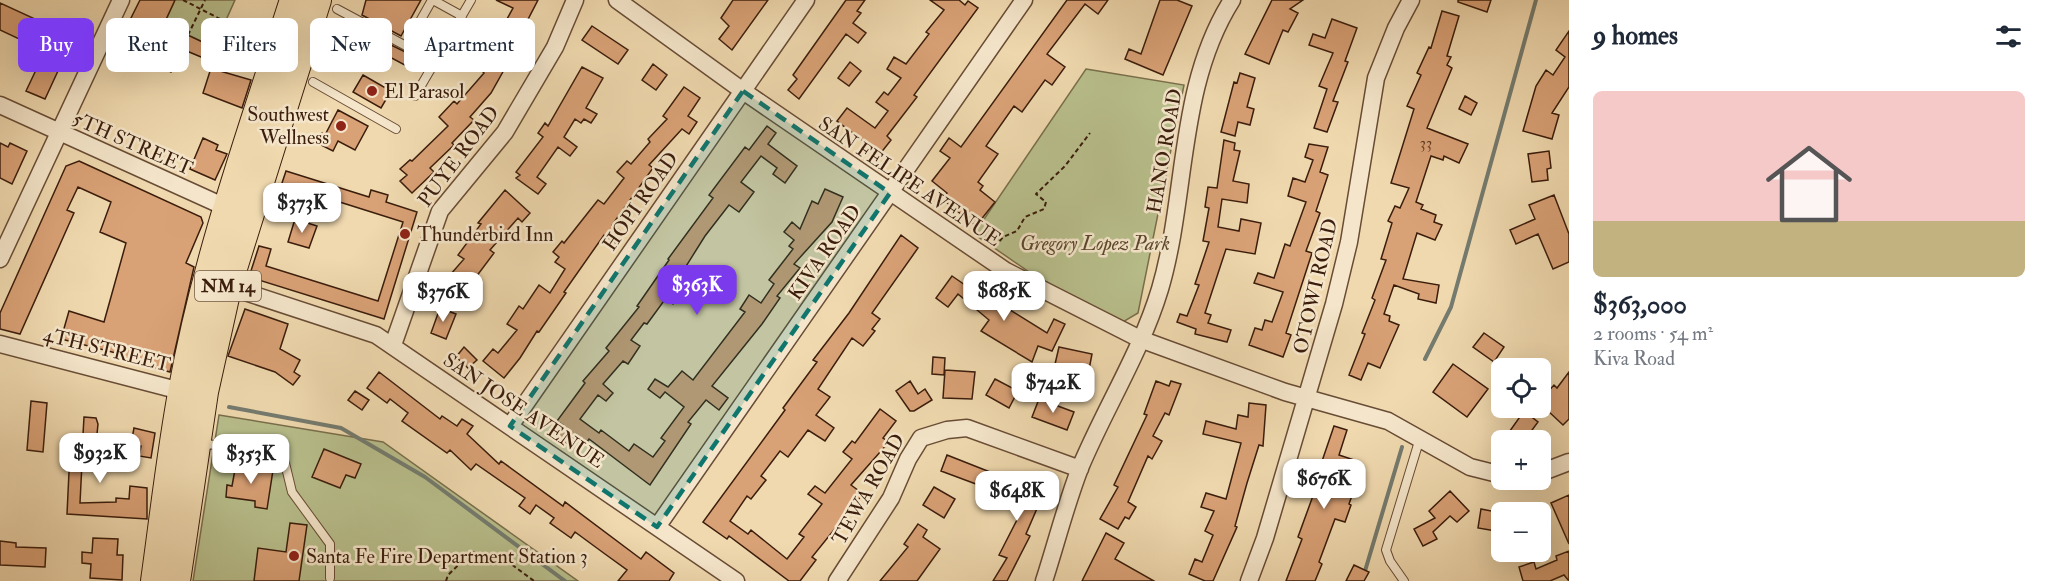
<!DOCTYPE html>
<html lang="en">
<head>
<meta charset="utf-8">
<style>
	:root { --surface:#fff; --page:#f6f6f7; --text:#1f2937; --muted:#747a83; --accent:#7c3aed }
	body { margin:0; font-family:"IM FELL Double Pica",serif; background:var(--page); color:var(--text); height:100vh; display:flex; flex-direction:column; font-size:22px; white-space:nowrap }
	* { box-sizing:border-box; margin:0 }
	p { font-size:20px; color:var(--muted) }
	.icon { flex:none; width:33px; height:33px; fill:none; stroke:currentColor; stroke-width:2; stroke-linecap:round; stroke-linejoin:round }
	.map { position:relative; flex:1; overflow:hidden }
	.side { display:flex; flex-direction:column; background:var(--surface); width:480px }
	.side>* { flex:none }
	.top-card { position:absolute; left:18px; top:18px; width:570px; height:54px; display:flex; gap:12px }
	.controls { position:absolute; left:1491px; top:358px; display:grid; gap:12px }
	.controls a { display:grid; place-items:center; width:60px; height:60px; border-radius:9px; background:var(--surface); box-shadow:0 6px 24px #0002; font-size:30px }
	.price { position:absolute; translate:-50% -51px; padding:0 14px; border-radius:12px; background:#fff; color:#222; font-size:20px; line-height:39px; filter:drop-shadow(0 2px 3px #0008) }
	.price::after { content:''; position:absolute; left:50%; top:36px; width:18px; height:14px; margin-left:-9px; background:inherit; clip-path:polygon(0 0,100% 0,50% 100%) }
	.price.current { background:var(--accent); color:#fff }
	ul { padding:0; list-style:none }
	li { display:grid; align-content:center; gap:12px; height:318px; padding:0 24px }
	li span { display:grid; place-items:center; height:186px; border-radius:9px; color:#555 }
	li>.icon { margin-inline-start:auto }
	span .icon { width:108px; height:108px; fill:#fffc; stroke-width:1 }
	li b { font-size:26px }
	h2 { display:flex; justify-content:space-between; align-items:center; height:72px; padding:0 24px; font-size:26px }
	.tag { padding:0 21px; border-radius:9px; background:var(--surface); box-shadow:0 6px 24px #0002; font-size:21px; line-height:54px }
	.tag.current { background:var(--accent); color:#fff }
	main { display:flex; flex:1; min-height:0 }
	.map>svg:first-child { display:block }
	.green { fill:#b8bf8c; stroke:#796e4c; stroke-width:1.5 }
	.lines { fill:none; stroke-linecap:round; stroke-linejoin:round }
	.stream { stroke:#747b6f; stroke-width:4 }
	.building { fill:#d9a176; stroke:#3a1d0c; stroke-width:1.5 }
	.lane-casing { stroke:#684c35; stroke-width:10 }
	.street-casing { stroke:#684c35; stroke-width:19 }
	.primary-casing { stroke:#3a1d0c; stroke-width:28 }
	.path { stroke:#3a1d0c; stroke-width:2; stroke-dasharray:4.5 3; stroke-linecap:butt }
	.lane { stroke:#f5e6cb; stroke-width:8 }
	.street { stroke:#f5e6cb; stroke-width:16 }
	.primary { stroke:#f0d9af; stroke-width:26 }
	.marked { fill:#0f766e; fill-opacity:0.2; stroke:#0f766e; stroke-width:4.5; stroke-dasharray:12 8; stroke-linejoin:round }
	.poi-dot { fill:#8f2418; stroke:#f5e6cb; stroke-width:2 }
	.labels { text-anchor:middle; stroke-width:5; stroke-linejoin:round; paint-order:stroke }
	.number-label { font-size:16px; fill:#623e26 }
	.shield { fill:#f5e6cb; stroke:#725945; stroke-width:1.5 }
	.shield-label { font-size:18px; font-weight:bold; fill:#3a1d0c }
	.poi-label { font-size:20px; fill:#3a1d0c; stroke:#f5e6cb; text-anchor:start }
	.street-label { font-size:20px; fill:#3a1d0c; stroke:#f5e6cb }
	.park-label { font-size:20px; font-style:italic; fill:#5a462c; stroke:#f5e6cb }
</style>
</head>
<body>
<main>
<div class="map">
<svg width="1569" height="581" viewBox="0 0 1569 581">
	<rect width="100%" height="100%" fill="#f0d9af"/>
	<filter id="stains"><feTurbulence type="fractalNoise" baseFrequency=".00333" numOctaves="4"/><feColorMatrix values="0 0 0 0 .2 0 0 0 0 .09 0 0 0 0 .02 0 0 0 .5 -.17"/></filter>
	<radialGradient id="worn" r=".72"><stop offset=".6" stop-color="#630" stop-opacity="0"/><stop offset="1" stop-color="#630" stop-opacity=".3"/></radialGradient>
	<!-- green -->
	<path class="green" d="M 175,0 L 235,0 L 214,47 L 164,24 Z
		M 1086,69 L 1184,85 L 1138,313 L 1123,322 L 1035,276 L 974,234 Z
		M 219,415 L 383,442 L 578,581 L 193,581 Z"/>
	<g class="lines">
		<!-- stream -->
		<path class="stream" d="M 1425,359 L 1451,307 L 1536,0
			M 229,407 L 341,428 L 425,477 L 565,581
			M 1365,571 L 1402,447"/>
	</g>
	<!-- building -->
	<path class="building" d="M 140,0 L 175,0 L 164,24 L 228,54 L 220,71 L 251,80 L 242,108 L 203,93 L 213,62 L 182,49 L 171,72 L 128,52 L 136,30 L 127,26 Z
		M 366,0 L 421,0 L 401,36 L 362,15 Z
		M 496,0 L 538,0 L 507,60 L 509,61 L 491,93 L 470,117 L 474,120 L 452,143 L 454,145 L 430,168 L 434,172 L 412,193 L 400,181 L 407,175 L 400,169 L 410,160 L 412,161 L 448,126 L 439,117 L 454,101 L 457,104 L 484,73 L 482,71 L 500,41 L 496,39 L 513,8 Z
		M 733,0 L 768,0 L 732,50 L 719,39 L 729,26 L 721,18 Z
		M 846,0 L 865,0 L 857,11 L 861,13 L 853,23 L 866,33 L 858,43 L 846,34 L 799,99 L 788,90 L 797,79 L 793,75 Z
		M 930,0 L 959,0 L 965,5 L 968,1 L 978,8 L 914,95 L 917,97 L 887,136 L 891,140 L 880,154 L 837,121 L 847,108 L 875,128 L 888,111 L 876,102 L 884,92 L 888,95 L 901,78 L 887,69 L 894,57 L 906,64 L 929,34 L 926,32 L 944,10 Z
		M 1067,0 L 1108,0 L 1098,14 L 1085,4 L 1047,54 L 1065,67 L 1052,85 L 1045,80 L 1022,112 L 1014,106 L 986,146 L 998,154 L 978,182 L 983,186 L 980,190 L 995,202 L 976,226 L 942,199 L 947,193 L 932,181 L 950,158 L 940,151 L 949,138 L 961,147 Z
		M 1160,0 L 1177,0 L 1192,6 L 1163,75 L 1125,59 L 1129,49 L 1141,54 Z
		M 1272,0 L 1303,0 L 1290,9 L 1298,13 L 1288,32 L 1283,30 L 1269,64 L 1245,54 Z
		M 1458,0 L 1491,0 L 1487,12 L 1458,2 Z
		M 0,3 L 59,30 L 49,52 L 64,58 L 45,99 L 26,91 L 45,51 L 0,30 Z
		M 1442,11 L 1459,16 L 1447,56 L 1451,57 L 1447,65 L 1452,68 L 1427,128 L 1468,144 L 1459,163 L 1444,156 L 1443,160 L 1431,156 L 1416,202 L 1423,205 L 1421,209 L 1436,215 L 1434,222 L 1442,225 L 1435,240 L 1417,233 L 1403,279 L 1439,285 L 1436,303 L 1418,299 L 1419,294 L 1394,285 L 1384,314 L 1390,316 L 1389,321 L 1399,325 L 1380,368 L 1368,363 L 1361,380 L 1349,375 L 1365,334 L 1362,333 L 1375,300 L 1372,298 L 1386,260 L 1381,259 L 1392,223 L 1388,221 L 1395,206 L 1400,208 L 1409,188 L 1391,183 L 1414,109 L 1407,106 L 1421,75 L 1417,73 L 1429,47 L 1431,48 Z
		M 1332,19 L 1357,28 L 1345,61 L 1348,62 L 1333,101 L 1338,102 L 1327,132 L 1314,128 L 1327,89 L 1319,86 L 1333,53 L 1309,45 L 1313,34 L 1325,38 Z
		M 592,26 L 628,50 L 618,64 L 582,40 Z
		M 1569,31 L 1569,87 L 1552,113 L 1559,115 L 1552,139 L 1523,131 L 1536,86 L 1546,70 L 1553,75 L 1565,57 L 1556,50 Z
		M 389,44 L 422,60 L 416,71 L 384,54 Z
		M 850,62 L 861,71 L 849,86 L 838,78 Z
		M 653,64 L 667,75 L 656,90 L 642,80 Z
		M 582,67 L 603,78 L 586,108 L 597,114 L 591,123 L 584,119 L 581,123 L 575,119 L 564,137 L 577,147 L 570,156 L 558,147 L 537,177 L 546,184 L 538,194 L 516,178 L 520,175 L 516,172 L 543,137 L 538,133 L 545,123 L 548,126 Z
		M 1240,73 L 1255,78 L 1247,107 L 1254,109 L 1250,125 L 1238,122 L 1235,136 L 1221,132 L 1234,82 L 1237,83 Z
		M 363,75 L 391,91 L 381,108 L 353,92 Z
		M 684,87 L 700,98 L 688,116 L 697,122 L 689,134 L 682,129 L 649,165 L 653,168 L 612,225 L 624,234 L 617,244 L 604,235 L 564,292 L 566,293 L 539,332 L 537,331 L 520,358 L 504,378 L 483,361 L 493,349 L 498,353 L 517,330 L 507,324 L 519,306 L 523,309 L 539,285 L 550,293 L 565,269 L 555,262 L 559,257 L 553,252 L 562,241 L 564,243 L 598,200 L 604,204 L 624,178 L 617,172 L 627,161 L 631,164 L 650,142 L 648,139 L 667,119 L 663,116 Z
		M 1465,96 L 1477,103 L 1471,115 L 1459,109 Z
		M 338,110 L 368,126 L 355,150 L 338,141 L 333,151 L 317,143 L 322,133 L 325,135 Z
		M 767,126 L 776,133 L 768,144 L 797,166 L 785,183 L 773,174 L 777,168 L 761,156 L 741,182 L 754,192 L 739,212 L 729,205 L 705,236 L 673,287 L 681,293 L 673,304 L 666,298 L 647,324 L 644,323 L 631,340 L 640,346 L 628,364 L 623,361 L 603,384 L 613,393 L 606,401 L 598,395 L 580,419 L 599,433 L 601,430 L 629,451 L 634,444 L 653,457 L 665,441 L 661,438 L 684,407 L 665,392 L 660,398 L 648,389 L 655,379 L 668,387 L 682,371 L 693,380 L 745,312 L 740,309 L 749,295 L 761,303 L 774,284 L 769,280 L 793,249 L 789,246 L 794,240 L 784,232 L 792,222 L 800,229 L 812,201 L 818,204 L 825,189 L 843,197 L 832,222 L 794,264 L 800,268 L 777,296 L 780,298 L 762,324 L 712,386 L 728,398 L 719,410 L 706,400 L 688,422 L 691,424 L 650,485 L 589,439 L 587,442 L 576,434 L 568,444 L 556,435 L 563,425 L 557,421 L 585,383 L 583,381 L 609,351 L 606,348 L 639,307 L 637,306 L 669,260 L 668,259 L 713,198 L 709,195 L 745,147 L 749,150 Z
		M 203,138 L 218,145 L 216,150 L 227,154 L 215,180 L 190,169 Z
		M 1224,140 L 1235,143 L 1234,150 L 1240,151 L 1233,181 L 1249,184 L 1247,203 L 1222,199 L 1218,227 L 1239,231 L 1241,219 L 1261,223 L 1255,254 L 1226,249 L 1205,313 L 1211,315 L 1208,323 L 1231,330 L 1227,342 L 1195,334 L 1196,329 L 1177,322 L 1180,314 L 1187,316 L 1199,285 L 1195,284 L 1209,242 L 1203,241 L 1209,208 L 1205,207 L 1208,187 L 1217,188 Z
		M 0,143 L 8,147 L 10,143 L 27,151 L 12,184 L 0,178 Z
		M 1309,144 L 1328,147 L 1320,172 L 1328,175 L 1316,211 L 1320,213 L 1306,251 L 1312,253 L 1286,333 L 1291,335 L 1283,357 L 1249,345 L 1255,328 L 1262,330 L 1265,320 L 1272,322 L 1283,292 L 1254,283 L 1258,273 L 1274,278 L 1285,244 L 1290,246 L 1306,202 L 1288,196 L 1293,178 L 1305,182 L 1313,160 L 1305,157 Z
		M 1549,151 L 1551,168 L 1547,169 L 1548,180 L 1532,182 L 1528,154 Z
		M 79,161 L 201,217 L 203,223 L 186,263 L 194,267 L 170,372 L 119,358 L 120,354 L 61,339 L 69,311 L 104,322 L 126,243 L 100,232 L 111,202 L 78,187 L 67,210 L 74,213 L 20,334 L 0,329 L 0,313 L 66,166 Z
		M 286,171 L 369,197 L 371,190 L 388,195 L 386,202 L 417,212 L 384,319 L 249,277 L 259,246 L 271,249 L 266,266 L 378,301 L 403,222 L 292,187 L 285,208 L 275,204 Z
		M 505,190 L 530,213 L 522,222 L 518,218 L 490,250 L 494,253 L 476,277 L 479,280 L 470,290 L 467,288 L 460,296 L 444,282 L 464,259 L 458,255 L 481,224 L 478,223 Z
		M 1554,195 L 1569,234 L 1569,262 L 1553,269 L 1538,234 L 1516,244 L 1510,230 L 1535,219 L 1529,205 Z
		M 295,219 L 317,226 L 309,248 L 288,242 Z
		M 901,235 L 918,248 L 872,313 L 880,319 L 872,329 L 875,331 L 863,346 L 852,338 L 818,389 L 830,397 L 816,415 L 834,428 L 825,441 L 808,430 L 788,457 L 780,451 L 761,476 L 766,480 L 751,499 L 747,496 L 730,521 L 748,534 L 751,530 L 787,559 L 804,537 L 799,534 L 822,504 L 808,494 L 815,486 L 825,493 L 852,459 L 843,452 L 852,441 L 855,443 L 880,409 L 896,421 L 883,438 L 889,442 L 851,485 L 863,494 L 812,557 L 816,560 L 800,581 L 789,581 L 729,536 L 727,539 L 703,522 L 785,410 L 783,408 L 817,362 L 813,360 L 849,313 Z
		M 952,276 L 984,298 L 986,295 L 1047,333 L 1054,319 L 1065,324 L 1052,351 L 1038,346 L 1032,362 L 981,331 L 989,320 L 958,294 L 948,307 L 936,298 Z
		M 440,308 L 456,314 L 446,339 L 431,333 Z
		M 245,309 L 288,324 L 280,349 L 300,360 L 294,372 L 300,376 L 293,385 L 275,372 L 228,356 Z
		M 1484,333 L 1504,347 L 1494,362 L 1473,347 Z
		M 464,347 L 477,360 L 468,368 L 456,357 Z
		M 1059,347 L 1092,354 L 1086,385 L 1052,377 Z
		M 933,357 L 945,358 L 944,375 L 932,374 Z
		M 1453,364 L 1488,389 L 1467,417 L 1433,392 Z
		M 945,370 L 975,372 L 972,399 L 943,398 Z
		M 379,372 L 440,419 L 442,416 L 457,426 L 462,419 L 473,426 L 467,434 L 499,464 L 501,461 L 563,506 L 565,502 L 641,559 L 646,552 L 674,573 L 669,581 L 618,581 L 627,570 L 605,554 L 575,532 L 571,538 L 550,523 L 554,518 L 536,505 L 530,514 L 519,506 L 525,498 L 476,464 L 471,470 L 450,450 L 447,453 L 402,421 L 408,413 L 390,399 L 387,403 L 367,388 Z
		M 1569,372 L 1569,419 L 1563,425 L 1547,410 L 1550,406 L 1542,398 L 1554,385 L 1557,388 Z
		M 995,379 L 1018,391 L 1009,408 L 986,395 Z
		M 910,381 L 918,394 L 925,389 L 932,400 L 914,411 L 910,411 L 896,391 Z
		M 1156,381 L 1169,386 L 1171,381 L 1181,384 L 1169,415 L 1165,413 L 1153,436 L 1162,441 L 1152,459 L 1148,456 L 1128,502 L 1136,507 L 1129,519 L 1125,517 L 1118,529 L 1100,519 L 1118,487 L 1114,485 L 1147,415 L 1144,414 Z
		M 355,391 L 369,400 L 362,410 L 348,400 Z
		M 1039,399 L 1074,412 L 1067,430 L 1032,417 Z
		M 31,401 L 47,403 L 43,452 L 27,450 Z
		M 1249,403 L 1266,405 L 1263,446 L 1259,445 L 1247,483 L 1235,526 L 1237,527 L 1213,581 L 1205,581 L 1189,574 L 1195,559 L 1202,562 L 1213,535 L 1205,531 L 1214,511 L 1201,507 L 1206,493 L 1226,499 L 1241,443 L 1203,434 L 1206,421 L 1236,429 L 1238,415 L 1248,417 Z
		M 1524,411 L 1538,422 L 1524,441 L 1516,441 L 1507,435 Z
		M 84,417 L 96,418 L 98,424 L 94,463 L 82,463 L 80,503 L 116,502 L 116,498 L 129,499 L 130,486 L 147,488 L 147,519 L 67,514 L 70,451 L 82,452 Z
		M 1334,426 L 1347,430 L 1339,455 L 1354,460 L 1345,487 L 1354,490 L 1349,504 L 1351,505 L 1345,522 L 1335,519 L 1319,562 L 1322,564 L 1315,581 L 1286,581 L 1302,539 L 1298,537 L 1322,471 L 1319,470 Z
		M 134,428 L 155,433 L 151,458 L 139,456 L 141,446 L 131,444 Z
		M 324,449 L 361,464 L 355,478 L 346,475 L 340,488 L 312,477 Z
		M 947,455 L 990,472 L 984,487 L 941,471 Z
		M 236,464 L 273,470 L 267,509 L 255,507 L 255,501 L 226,497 L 227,485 L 232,486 Z
		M 1022,480 L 1045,490 L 1026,534 L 1030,536 L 1007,581 L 993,581 L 1007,558 L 999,555 L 1021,512 L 991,499 L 997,485 L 1017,493 Z
		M 934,487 L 955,499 L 944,518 L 923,505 Z
		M 1450,491 L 1469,511 L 1457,522 L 1450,516 L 1433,532 L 1437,539 L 1423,546 L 1414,529 L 1435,518 L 1429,511 Z
		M 1569,495 L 1569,544 L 1551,503 Z
		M 1481,509 L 1502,513 L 1502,532 L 1478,528 Z
		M 290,523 L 307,525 L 299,581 L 254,581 L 258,548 L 286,552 Z
		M 918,524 L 927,530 L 923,537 L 940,549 L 917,581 L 880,581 L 908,547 L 904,544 Z
		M 1106,533 L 1124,543 L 1115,559 L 1154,581 L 1082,581 Z
		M 93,538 L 118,539 L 117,555 L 123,555 L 122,580 L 90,578 L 91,564 L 82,563 L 82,552 L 92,553 Z
		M 0,541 L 16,543 L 16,547 L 46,548 L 45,567 L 0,565 Z
		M 1569,551 L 1569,581 L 1564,575 L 1550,581 L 1523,581 L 1519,567 L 1534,562 L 1536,569 L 1557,560 L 1556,556 Z
		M 1354,565 L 1369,572 L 1364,581 L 1346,581 Z"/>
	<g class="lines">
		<defs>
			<path id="lane" d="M 433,0 L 462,16
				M 337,9 L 406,46 L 432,0
				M 312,27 L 328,36
				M 313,82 L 396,129
				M 415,96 L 471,0
				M 200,444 L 272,448 L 284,459 L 292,492 L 330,544 L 330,578
				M 1404,581 L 1390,561 L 1386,550 L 1420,438"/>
			<path id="street" d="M 617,0 L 743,91 L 1006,271 L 1140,339 L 1285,392 L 1388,421 L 1470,467 L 1502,475
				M 0,105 L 234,211
				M 0,259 L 121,0
				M 222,282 L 242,291 L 376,335 L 736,581
				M 0,344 L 169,388 L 190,389
				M 393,345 L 440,211 L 505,132 L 555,47 L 575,0
				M 510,426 L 806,0
				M 1540,473 L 1569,462
				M 657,527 L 1024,0
				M 837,581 L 891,498 L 908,459 L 921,438 L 947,430 L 967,428 L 1080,469
				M 1044,581 C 1056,544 1066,504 1080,468 C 1105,408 1141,352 1160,289 C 1188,194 1177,87 1232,0
				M 1249,581 L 1265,538 L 1334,304 L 1349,242 L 1376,78 L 1396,28 L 1411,0"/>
			<path id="primary" d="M 154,581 C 163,517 170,452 182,388 C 206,255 252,128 293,0
				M 177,581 L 205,392 L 229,284 L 318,0"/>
		</defs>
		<!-- lane casing -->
		<use href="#lane" class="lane-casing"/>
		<!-- street casing -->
		<use href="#street" class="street-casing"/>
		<!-- primary casing -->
		<use href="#primary" class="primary-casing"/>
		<!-- path -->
		<path class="path" d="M 183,0 L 226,22
			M 188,35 L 205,0
			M 995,247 L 1003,237 L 1017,231 L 1025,217 L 1044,209 L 1046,202 L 1036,194 L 1065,166 L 1090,133
			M 446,581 L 448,575 L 472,552 L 503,558 L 534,581"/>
		<!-- lane -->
		<use href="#lane" class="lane"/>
		<!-- street -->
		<use href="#street" class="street"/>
		<!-- primary -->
		<use href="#primary" class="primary"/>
	</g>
	<!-- marked area -->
	<path class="marked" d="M 743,91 L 890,193 L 657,527 L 510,426 Z"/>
	<!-- markers -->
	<g class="poi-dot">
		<circle cx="372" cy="91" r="6"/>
		<circle cx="341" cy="126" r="6"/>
		<circle cx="405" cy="234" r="6"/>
		<circle cx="294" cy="556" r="6"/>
	</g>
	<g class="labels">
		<!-- number labels -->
		<g class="number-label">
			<text x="1426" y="148">33</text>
		</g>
		<!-- shield labels -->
		<rect class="shield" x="195" y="271" width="66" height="30" rx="4.5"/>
		<g class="shield-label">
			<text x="228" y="292">NM 14</text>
		</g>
		<!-- poi labels -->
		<g class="poi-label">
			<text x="384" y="98">El Parasol</text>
			<text x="329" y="121" text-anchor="end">Southwest<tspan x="329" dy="23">Wellness</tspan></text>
			<text x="417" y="241">Thunderbird Inn</text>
			<text x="306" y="563">Santa Fe Fire Department Station 3</text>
		</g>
		<!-- street labels -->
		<g class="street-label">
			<text transform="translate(133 143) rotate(24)" y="7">5TH STREET</text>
			<text transform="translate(1164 151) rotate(-80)" y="7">HANO ROAD</text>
			<text transform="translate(458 156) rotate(-53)" y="7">PUYE ROAD</text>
			<text transform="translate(910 181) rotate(34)" y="7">SAN FELIPE AVENUE</text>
			<text transform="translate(640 201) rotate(-55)" y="7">HOPI ROAD</text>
			<text transform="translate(824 252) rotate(-55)" y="7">KIVA ROAD</text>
			<text transform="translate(1315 286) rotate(-77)" y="7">OTOWI ROAD</text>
			<text transform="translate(107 349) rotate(14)" y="7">4TH STREET</text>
			<text transform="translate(524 410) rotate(34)" y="7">SAN JOSE AVENUE</text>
			<text transform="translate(868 489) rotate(-60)" y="7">TEWA ROAD</text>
		</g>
		<!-- park labels -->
		<g class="park-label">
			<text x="1095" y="250">Gregory Lopez Park</text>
		</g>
	</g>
	<rect width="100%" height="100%" filter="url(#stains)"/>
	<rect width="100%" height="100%" fill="url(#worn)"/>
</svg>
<div class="controls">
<a><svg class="icon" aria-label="locate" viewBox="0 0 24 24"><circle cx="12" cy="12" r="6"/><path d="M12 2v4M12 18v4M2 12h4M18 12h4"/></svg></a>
<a>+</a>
<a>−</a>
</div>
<b class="price" style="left:302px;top:234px">$373K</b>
<b class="price current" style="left:697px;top:316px">$363K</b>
<b class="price" style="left:1004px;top:322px">$685K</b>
<b class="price" style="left:443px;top:323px">$376K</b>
<b class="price" style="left:1053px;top:414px">$742K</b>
<b class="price" style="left:100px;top:484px">$932K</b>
<b class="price" style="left:251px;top:485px">$353K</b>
<b class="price" style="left:1324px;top:510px">$676K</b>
<b class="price" style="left:1017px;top:522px">$648K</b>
<div class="top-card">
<a class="tag current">Buy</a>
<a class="tag">Rent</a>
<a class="tag">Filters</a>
<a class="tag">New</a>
<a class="tag">Apartment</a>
</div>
</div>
<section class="side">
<h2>9 homes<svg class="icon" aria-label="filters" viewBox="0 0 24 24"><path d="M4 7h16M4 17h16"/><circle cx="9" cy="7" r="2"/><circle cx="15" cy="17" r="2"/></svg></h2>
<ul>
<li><span style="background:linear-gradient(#f6c9c9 70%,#c2b280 0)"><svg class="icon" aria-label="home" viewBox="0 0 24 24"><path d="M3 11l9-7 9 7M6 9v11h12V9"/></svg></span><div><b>$363,000</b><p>2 rooms · 54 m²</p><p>Kiva Road</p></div></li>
</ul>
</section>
</main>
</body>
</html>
